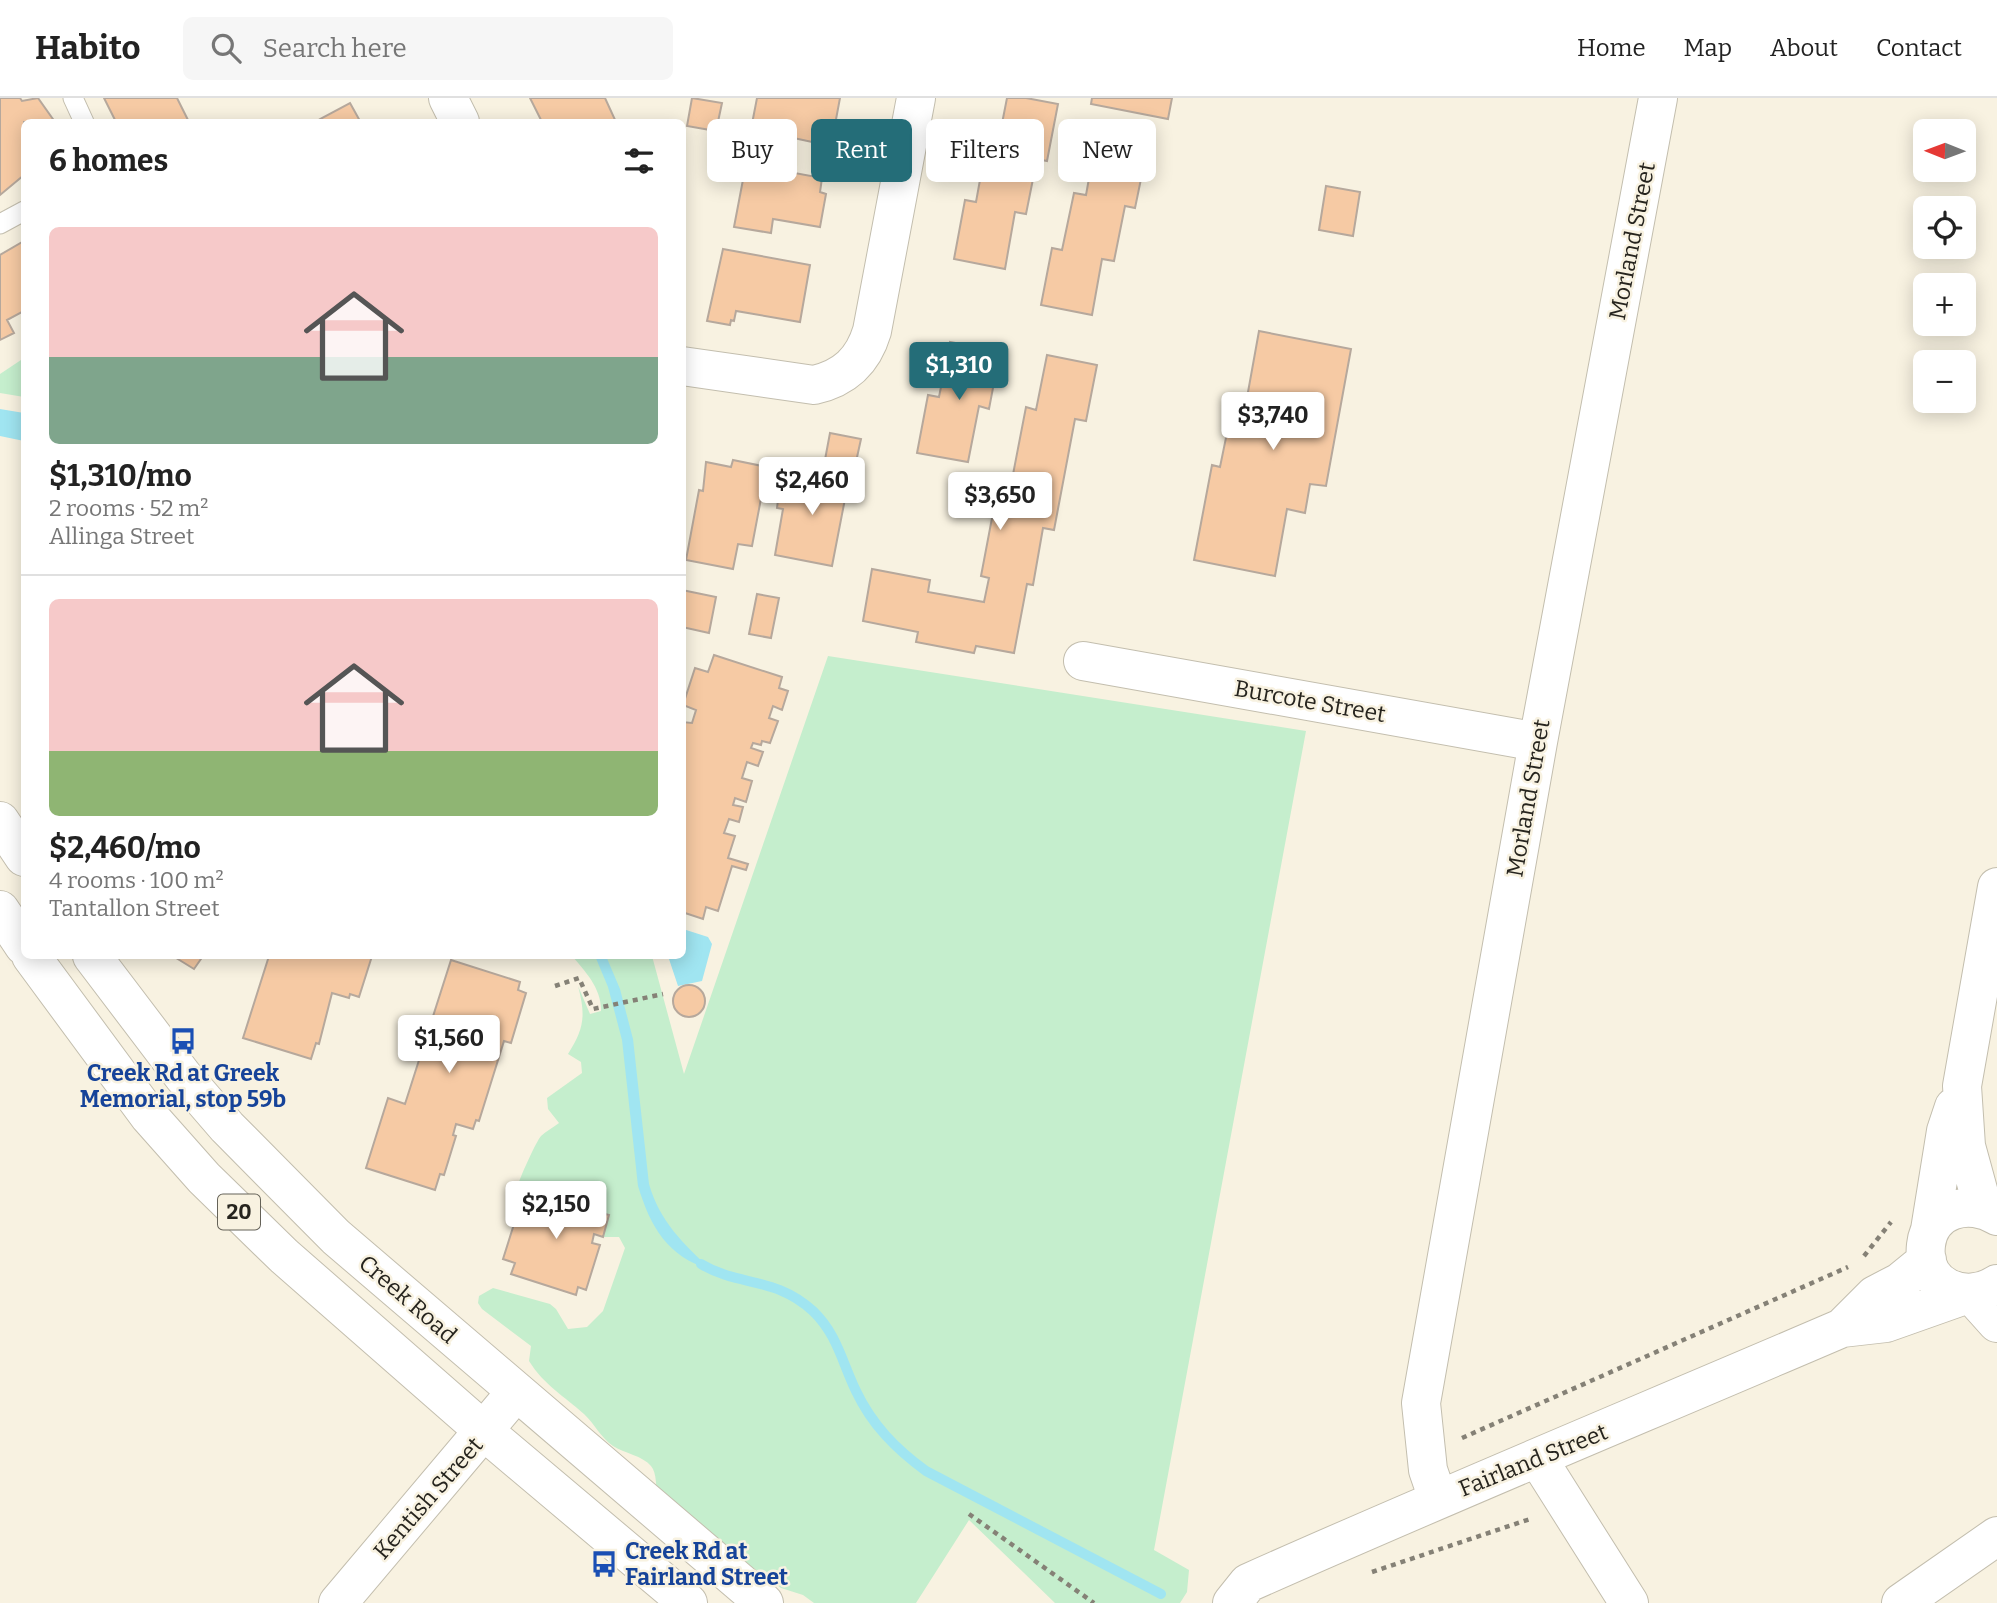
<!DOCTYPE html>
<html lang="en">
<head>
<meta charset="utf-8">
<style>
	:root { --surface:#fff; --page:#f6f6f6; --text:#222; --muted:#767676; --line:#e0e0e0; --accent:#246d78 }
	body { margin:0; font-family:Bitter,serif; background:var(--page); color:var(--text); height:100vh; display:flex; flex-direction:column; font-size:26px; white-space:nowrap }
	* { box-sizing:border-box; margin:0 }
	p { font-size:23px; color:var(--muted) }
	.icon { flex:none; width:38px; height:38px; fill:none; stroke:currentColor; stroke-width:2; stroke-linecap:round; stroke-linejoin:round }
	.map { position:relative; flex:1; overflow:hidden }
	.panel { position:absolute; left:21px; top:21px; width:665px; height:840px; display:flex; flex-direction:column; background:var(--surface); border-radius:10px; box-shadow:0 4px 18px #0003 }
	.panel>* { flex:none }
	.hud { position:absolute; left:707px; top:21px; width:665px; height:63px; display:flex; gap:14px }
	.needle { width:46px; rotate:271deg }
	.controls { position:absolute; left:1913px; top:21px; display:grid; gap:14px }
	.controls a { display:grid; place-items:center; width:63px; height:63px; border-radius:10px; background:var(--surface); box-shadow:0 4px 18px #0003; font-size:35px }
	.price { position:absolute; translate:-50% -60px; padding:0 16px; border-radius:7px; background:#fff; color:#222; font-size:23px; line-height:46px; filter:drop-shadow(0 2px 4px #0008) }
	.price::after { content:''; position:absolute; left:50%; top:42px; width:21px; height:16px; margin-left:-10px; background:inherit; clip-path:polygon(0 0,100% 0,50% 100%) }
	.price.current { background:var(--accent); color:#fff }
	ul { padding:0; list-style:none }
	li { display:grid; align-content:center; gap:14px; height:371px; padding:0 28px }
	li+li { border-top:2px solid var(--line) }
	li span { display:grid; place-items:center; height:217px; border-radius:10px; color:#555 }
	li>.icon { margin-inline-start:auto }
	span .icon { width:126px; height:126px; fill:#fffc; stroke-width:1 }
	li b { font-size:30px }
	h2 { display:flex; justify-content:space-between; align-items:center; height:84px; padding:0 28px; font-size:30px }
	.tag { padding:0 24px; border-radius:10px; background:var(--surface); box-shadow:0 4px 18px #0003; font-size:24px; line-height:63px }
	.tag.current { background:var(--accent); color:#fff }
	header { display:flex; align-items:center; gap:42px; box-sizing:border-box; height:98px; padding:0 35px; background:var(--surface); border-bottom:2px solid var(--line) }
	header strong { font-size:33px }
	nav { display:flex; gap:38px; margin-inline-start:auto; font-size:24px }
	.search { width:490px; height:63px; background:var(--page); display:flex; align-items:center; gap:18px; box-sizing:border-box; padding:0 24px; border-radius:10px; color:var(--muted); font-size:26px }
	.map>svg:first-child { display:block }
	.green { fill:#c5eecd }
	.water { fill:#a0e5f1 }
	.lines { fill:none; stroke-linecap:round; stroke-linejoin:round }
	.stream { stroke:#a0e5f1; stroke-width:10 }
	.building { fill:#f6caa4; stroke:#b6a89c; stroke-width:2 }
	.service-casing { stroke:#c3beae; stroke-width:21 }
	.minor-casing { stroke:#c3beae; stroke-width:40 }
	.primary-casing { stroke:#c3beae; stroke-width:40 }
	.path { stroke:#858176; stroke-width:4.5; stroke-dasharray:5 5; stroke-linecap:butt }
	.service { stroke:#fff; stroke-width:19 }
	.minor { stroke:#fff; stroke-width:38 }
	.primary { stroke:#fff; stroke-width:38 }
	.labels { text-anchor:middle; stroke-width:5; stroke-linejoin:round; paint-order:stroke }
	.shield { fill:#f8f2e1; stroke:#656258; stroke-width:2 }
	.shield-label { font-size:21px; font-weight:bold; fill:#26241e }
	.street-label { font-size:23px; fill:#26241e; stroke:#f8f2e1 }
	.transit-label { font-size:23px; font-weight:bold; fill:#164399; stroke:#f8f2e1 }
</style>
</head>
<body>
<header>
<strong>Habito</strong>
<div class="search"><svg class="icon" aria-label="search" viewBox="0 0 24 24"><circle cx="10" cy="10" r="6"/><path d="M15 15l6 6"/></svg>Search here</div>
<nav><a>Home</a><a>Map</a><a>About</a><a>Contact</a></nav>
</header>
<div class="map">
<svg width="1997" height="1505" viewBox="0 0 1997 1505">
	<rect width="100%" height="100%" fill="#f8f2e1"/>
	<!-- green -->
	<path class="green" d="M 24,260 L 24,299 L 0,295 L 0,276 Z
		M 828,558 L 1306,633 L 1154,1452 L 1189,1472 L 1187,1494 L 1180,1505 L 1055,1505 L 969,1422 L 916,1505 L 814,1505 L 803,1497 L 781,1490 L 657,1400 C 656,1390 657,1375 651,1368 C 643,1358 624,1355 613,1348 C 600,1339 595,1326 584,1316 C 564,1298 544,1287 529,1263 L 531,1248 L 482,1211 L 478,1205 L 479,1198 L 493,1190 L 550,1206 L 556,1211 L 568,1231 L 587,1229 L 603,1213 L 625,1150 L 619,1139 L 603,1139 L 609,1117 L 601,1115 L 602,1110 L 539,1090 L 538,1093 L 518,1088 C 518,1083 537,1042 541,1038 C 546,1033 554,1029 559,1025 L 548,1011 L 547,1000 L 582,975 L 581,964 L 568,956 C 584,931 586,918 578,888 L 590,916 L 601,913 C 602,891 585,873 572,858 L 652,858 L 684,976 Z"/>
	<!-- water -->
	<path class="water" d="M 0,311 L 24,315 L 24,343 L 0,338 Z
		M 683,831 L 708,839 L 712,846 L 702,883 L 678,888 L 668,858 L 682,858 Z
		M 595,858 L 606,858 L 620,891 L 633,941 L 649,1086 C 660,1124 683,1145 711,1172 C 667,1158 651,1130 638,1088 L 622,942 L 608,889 Z"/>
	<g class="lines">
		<!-- stream -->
		<path class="stream" d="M 701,1166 C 739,1189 775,1178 813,1213 C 837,1236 842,1264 856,1293 C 872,1327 896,1351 926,1373 L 1161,1496"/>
	</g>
	<!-- building -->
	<path class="building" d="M 0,0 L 20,0 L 22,3 L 38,0 L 55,24 L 24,24 L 24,77 L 0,97 Z
		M 104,0 L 177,0 L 189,24 L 116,24 Z
		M 530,0 L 605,0 L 616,24 L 542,24 Z
		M 692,0 L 722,5 L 716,33 L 687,28 Z
		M 757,0 L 840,0 L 831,48 L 751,31 Z
		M 1007,0 L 1026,0 L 1058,6 L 1047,63 L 1037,61 L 1026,116 L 1015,114 L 1005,171 L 954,161 L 965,102 L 976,104 L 986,49 L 997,51 Z
		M 1092,0 L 1172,0 L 1168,21 L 1091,6 Z
		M 350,5 L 360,23 L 322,24 L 320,21 Z
		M 1096,42 L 1147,52 L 1135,110 L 1125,108 L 1114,163 L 1102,161 L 1092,217 L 1041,207 L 1052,150 L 1062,152 L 1074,95 L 1086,97 Z
		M 746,66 L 822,80 L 820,94 L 826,96 L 820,129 L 773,121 L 771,135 L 734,129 Z
		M 1326,88 L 1360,94 L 1353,138 L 1319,132 Z
		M 24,143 L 24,213 L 7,222 L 14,235 L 0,242 L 0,157 Z
		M 723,151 L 810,167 L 800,224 L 736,213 L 734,223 L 731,222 L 730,227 L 707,223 Z
		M 1259,233 L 1351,251 L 1326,388 L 1310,386 L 1305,415 L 1287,411 L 1275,478 L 1194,462 L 1212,367 L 1220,369 L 1228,330 L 1241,333 Z
		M 950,244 L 1000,253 L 989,311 L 979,308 L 968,364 L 917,355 L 928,297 L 939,299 Z
		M 1047,257 L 1097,267 L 1086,323 L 1075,321 L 1054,432 L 1043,430 L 1033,487 L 1027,486 L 1014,555 L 976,548 L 974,555 L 916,544 L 918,534 L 863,523 L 872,471 L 930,482 L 928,494 L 984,504 L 989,480 L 981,478 L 992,420 L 1004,423 L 1026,309 L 1036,312 Z
		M 830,335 L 861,341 L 854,373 L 824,367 Z
		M 733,362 L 767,369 L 752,448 L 738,446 L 733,471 L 686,462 L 699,392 L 703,393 L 706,364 L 731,369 Z
		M 826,370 L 850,375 L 832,468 L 775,457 L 783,411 L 777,410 L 778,402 L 785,404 L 790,376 L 824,382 Z
		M 682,492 L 716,499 L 709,535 L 682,529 Z
		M 757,496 L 779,500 L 771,540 L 749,536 Z
		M 714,557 L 782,579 L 779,590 L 788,593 L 782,612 L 773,608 L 769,620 L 778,623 L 770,645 L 762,643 L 761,647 L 753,645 L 751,650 L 763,654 L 758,668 L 747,664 L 742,680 L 752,683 L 746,704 L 735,700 L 733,707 L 743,709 L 739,724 L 729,721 L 724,735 L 735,738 L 728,760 L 748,766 L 746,772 L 732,768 L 718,813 L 706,809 L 703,821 L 682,814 L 682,624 L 692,625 L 696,612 L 683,607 L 695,570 L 708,574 Z
		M 173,858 L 203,858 L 194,871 Z
		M 269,858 L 372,858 L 359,899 L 350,896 L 349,900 L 332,895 L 319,946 L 316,945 L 311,961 L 243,940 Z
		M 451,862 L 520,884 L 518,892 L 526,895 L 511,945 L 504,943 L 479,1023 L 476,1022 L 473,1031 L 456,1026 L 453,1037 L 456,1038 L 444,1077 L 440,1076 L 435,1092 L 366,1070 L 388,1000 L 405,1006 Z
		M673 903a16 16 0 1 1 32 0a16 16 0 1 1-32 0Z
		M 525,1089 L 538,1093 L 539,1090 L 603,1110 L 601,1115 L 609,1117 L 603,1139 L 594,1136 L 592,1145 L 600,1147 L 586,1192 L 578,1189 L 576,1197 L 511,1176 L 515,1165 L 503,1161 L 515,1123 L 527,1127 L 531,1113 L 519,1109 Z"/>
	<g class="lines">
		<defs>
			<path id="service" d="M 73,0 L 84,24
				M 0,126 L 24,113"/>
			<path id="minor" d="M 448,0 L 460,24
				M 682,268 L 814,287 C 845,280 863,263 872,233 L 916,0
				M 1083,563 L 1538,644
				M 1983,1110 L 1966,1048 L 1962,988 L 1997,789
				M 1997,1118 C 1970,1101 1930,1110 1926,1147 C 1921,1188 1965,1207 1997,1186
				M 1930,1132 L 1946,1033 L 1954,1009
				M 1971,1196 L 1997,1225
				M 1842,1230 L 1875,1197 L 1900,1184 L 1927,1162
				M 1538,1361 L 1629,1505
				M 1438,1401 L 1428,1372 L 1421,1305 L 1538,644 L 1658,0
				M 338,1505 L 516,1294
				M 1232,1505 L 1248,1485 C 1445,1397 1644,1315 1842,1230 L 1886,1225 L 1968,1196
				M 1901,1505 L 1997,1438"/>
			<path id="primary" d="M 0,723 L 24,759
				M 0,812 L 24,848
				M 31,858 L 149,1018 L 204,1080 L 284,1158 L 485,1334 L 688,1505
				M 92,858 L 183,978 L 227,1029 L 336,1139 L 764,1505"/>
		</defs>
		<!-- service casing -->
		<use href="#service" class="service-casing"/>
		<!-- minor casing -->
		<use href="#minor" class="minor-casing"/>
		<!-- primary casing -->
		<use href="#primary" class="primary-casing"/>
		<!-- path -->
		<path class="path" d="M 555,888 L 579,880 L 593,911 L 663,896
			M 1864,1158 L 1891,1124
			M 1462,1340 L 1848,1169
			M 969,1416 L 1094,1505
			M 1372,1474 L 1533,1420"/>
		<!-- service -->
		<use href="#service" class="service"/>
		<!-- minor -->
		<use href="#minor" class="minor"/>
		<!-- primary -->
		<use href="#primary" class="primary"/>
	</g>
	<!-- icons -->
	<defs>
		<symbol id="bus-bare" viewBox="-9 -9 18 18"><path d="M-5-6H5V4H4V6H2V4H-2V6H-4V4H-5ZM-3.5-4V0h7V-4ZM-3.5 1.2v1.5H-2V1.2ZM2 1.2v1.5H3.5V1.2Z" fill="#1a4fb4" stroke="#f8f2e1" stroke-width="2.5" paint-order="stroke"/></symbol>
	</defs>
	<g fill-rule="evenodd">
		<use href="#bus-bare" x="164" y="924" width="38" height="38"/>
		<use href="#bus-bare" x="585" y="1447" width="38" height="38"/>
	</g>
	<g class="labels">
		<!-- shield labels -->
		<rect class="shield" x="218" y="1096.5" width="42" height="35" rx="5"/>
		<g class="shield-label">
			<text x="239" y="1121">20</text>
		</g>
		<!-- street labels -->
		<g class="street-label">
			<text transform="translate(1632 143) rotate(-79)" y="8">Morland Street</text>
			<text transform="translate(1310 603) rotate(10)" y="8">Burcote Street</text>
			<text transform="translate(1528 700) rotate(-80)" y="8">Morland Street</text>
			<text transform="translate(408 1201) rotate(41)" y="8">Creek Road</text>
			<text transform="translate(1533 1362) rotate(-22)" y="8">Fairland Street</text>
			<text transform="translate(428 1400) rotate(-49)" y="8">Kentish Street</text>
		</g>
		<!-- transit labels -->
		<g class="transit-label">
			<text x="183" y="983">Creek Rd at Greek<tspan x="183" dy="26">Memorial, stop 59b</tspan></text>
			<text x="625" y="1461" text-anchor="start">Creek Rd at<tspan x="625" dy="26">Fairland Street</tspan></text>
		</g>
	</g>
</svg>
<div class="controls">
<a><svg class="needle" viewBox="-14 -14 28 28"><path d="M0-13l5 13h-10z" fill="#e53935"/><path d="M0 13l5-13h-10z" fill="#767676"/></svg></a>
<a><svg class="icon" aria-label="locate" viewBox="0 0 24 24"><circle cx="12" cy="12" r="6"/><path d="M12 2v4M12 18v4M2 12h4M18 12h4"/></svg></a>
<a>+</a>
<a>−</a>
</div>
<b class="price current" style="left:959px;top:304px">$1,310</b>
<b class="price" style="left:1273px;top:354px">$3,740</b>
<b class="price" style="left:812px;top:419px">$2,460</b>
<b class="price" style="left:1000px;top:434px">$3,650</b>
<b class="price" style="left:449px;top:977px">$1,560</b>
<b class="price" style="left:556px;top:1143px">$2,150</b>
<div class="hud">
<a class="tag">Buy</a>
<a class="tag current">Rent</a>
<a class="tag">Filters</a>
<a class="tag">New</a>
</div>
<section class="panel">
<h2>6 homes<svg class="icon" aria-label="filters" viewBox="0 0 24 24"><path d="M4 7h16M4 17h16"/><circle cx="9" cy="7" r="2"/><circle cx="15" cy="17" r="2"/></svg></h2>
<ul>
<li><span style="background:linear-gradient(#f6c9c9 60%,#7fa58c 0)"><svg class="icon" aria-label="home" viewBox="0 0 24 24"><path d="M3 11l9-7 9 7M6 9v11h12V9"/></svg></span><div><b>$1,310/mo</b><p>2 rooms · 52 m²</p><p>Allinga Street</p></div></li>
<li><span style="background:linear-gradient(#f6c9c9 70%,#8fb573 0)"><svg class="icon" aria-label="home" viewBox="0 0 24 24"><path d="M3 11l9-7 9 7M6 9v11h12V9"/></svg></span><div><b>$2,460/mo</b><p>4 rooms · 100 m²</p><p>Tantallon Street</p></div></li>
</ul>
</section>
</div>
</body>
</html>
